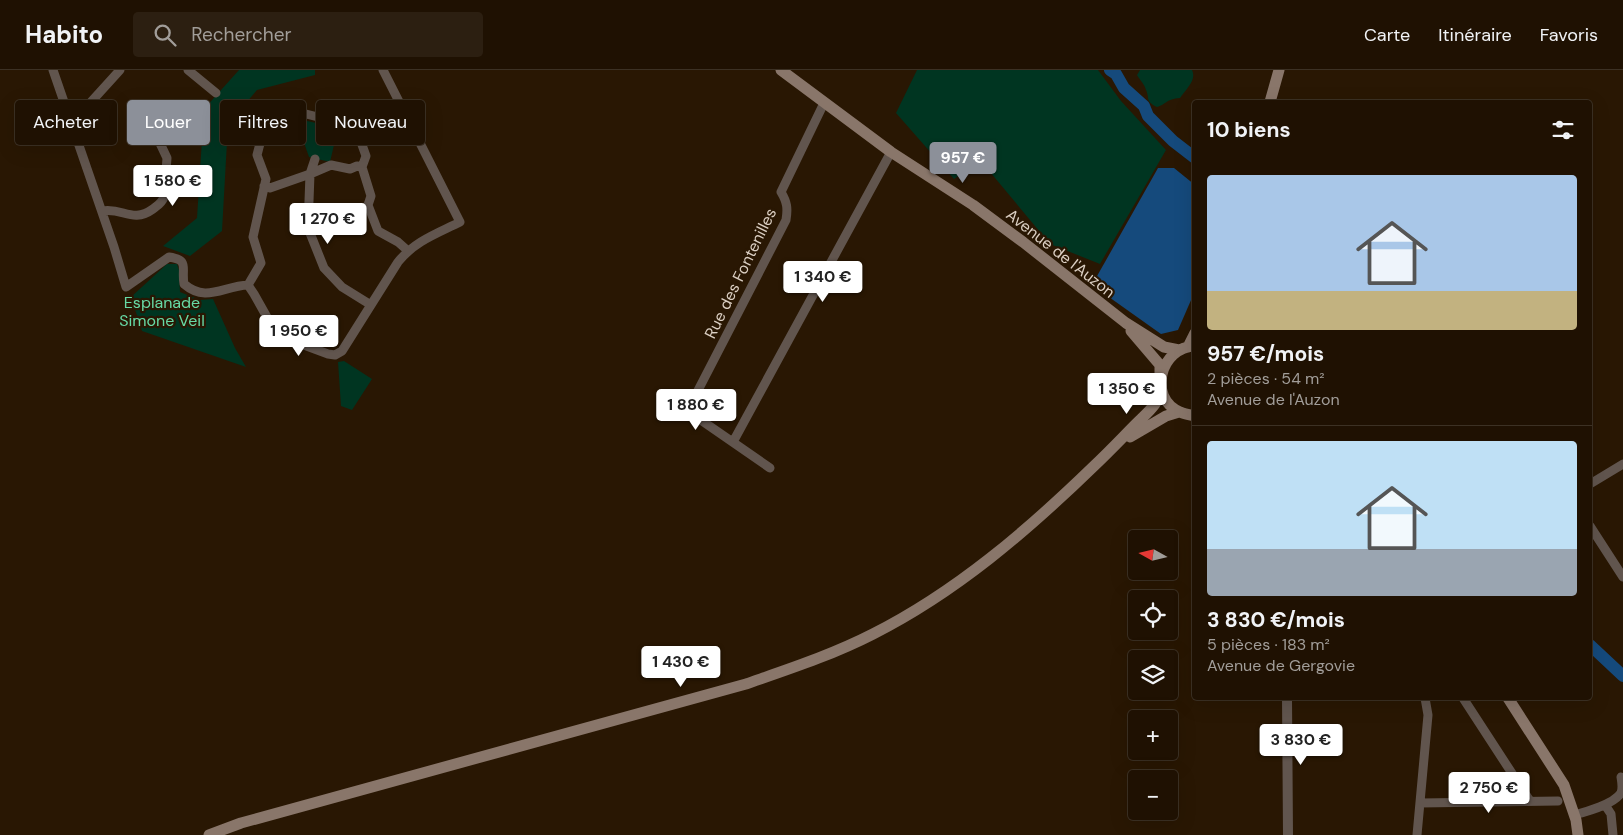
<!DOCTYPE html>
<html lang="fr">
<head>
<meta charset="utf-8">
<style>
	:root { --surface:#1f1102; --page:#2c1f11; --text:#f1f3f6; --muted:#a19d99; --line:#3c3124; --accent:#8c9099 }
	body { margin:0; font-family:"DM Sans",sans-serif; background:var(--page); color:var(--text); height:100vh; display:flex; flex-direction:column; font-size:19px; white-space:nowrap }
	* { box-sizing:border-box; margin:0 }
	p { font-size:16px; color:var(--muted) }
	.icon { flex:none; width:28px; height:28px; fill:none; stroke:currentColor; stroke-width:2; stroke-linecap:round; stroke-linejoin:round }
	.map { position:relative; flex:1; overflow:hidden }
	.sheet { position:absolute; left:1192px; top:30px; width:400px; height:600px; display:flex; flex-direction:column; background:var(--surface); border-radius:5px; box-shadow:0 5px 20px #0002,0 0 0 1px var(--line) }
	.sheet>* { flex:none }
	.banner { position:absolute; left:15px; top:30px; width:475px; height:45px; display:flex; gap:10px }
	.needle { width:32px; rotate:278deg }
	.controls { position:absolute; left:1128px; top:460px; display:grid; gap:10px }
	.controls a { display:grid; place-items:center; width:50px; height:50px; border-radius:5px; background:var(--surface); box-shadow:0 5px 20px #0002,0 0 0 1px var(--line); font-size:25px }
	.price { position:absolute; translate:-50% -42px; padding:0 11px; border-radius:5px; background:#fff; color:#222; font-size:16px; line-height:32px; filter:drop-shadow(0 1px 2px #0008) }
	.price::after { content:''; position:absolute; left:50%; top:30px; width:15px; height:11px; margin-left:-8px; background:inherit; clip-path:polygon(0 0,100% 0,50% 100%) }
	.price.active { background:var(--accent); color:#fff }
	ul { padding:0; list-style:none }
	li { display:grid; align-content:center; gap:10px; height:265px; padding:0 15px }
	li+li { border-top:1px solid var(--line) }
	li span { display:grid; place-items:center; height:155px; border-radius:5px; color:#555 }
	li>.icon { margin-inline-start:auto }
	span .icon { width:90px; height:90px; fill:#fffc; stroke-width:1 }
	li b { font-size:21px }
	h2 { display:flex; justify-content:space-between; align-items:center; height:60px; padding:0 15px; font-size:21px }
	.tag { padding:0 18px; border-radius:5px; background:var(--surface); box-shadow:0 5px 20px #0002,0 0 0 1px var(--line); font-size:18px; line-height:45px }
	.tag.active { background:var(--accent); color:#fff }
	header { display:flex; align-items:center; gap:30px; box-sizing:border-box; height:70px; padding:0 25px; background:var(--surface); border-bottom:1px solid var(--line) }
	header strong { font-size:24px }
	nav { display:flex; gap:28px; margin-inline-start:auto; font-size:18px }
	.search { width:350px; height:45px; background:var(--page); display:flex; align-items:center; gap:12px; box-sizing:border-box; padding:0 18px; border-radius:5px; color:var(--muted); font-size:19px }
	.map>svg:first-child { display:block }
	.green { fill:#003521 }
	.water { fill:#154a7c }
	.lines { fill:none; stroke-linecap:round; stroke-linejoin:round }
	.river { stroke:#154a7c; stroke-width:12 }
	.minor { stroke:#61554e; stroke-width:9 }
	.tertiary { stroke:#61554e; stroke-width:10 }
	.secondary { stroke:#89766a; stroke-width:11 }
	.labels { text-anchor:middle; stroke-width:4.5; stroke-linejoin:round; paint-order:stroke }
	.street-label { font-size:16px; fill:#dbcfc3; stroke:#291703 }
	.park-label { font-size:16px; fill:#67daa5; stroke:#291703 }
</style>
</head>
<body>
<header>
<strong>Habito</strong>
<div class="search"><svg class="icon" aria-label="search" viewBox="0 0 24 24"><circle cx="10" cy="10" r="6"/><path d="M15 15l6 6"/></svg>Rechercher</div>
<nav><a>Carte</a><a>Itinéraire</a><a>Favoris</a></nav>
</header>
<div class="map">
<svg width="1623" height="765" viewBox="0 0 1623 765">
	<rect width="100%" height="100%" fill="#291703"/>
	<!-- green -->
	<path class="green" d="M 239,0 L 315,0 L 315,5 L 257,20 L 228,54 L 222,161 L 190,186 L 163,176 L 197,148 L 202,69 L 197,68 L 195,49 Z
		M 917,0 L 1098,0 L 1121,31 L 1166,80 L 1100,194 L 1050,174 L 980,90 L 954,109 L 896,43 Z
		M 1140,0 L 1192,0 C 1197,10 1186,19 1180,28 C 1166,29 1167,34 1157,37 C 1145,31 1150,29 1146,20 C 1145,15 1140,10 1137,5 Z
		M 303,50 L 338,58 L 330,92 L 309,87 L 303,70 L 298,69 Z
		M 167,194 L 177,194 L 179,200 L 180,222 L 200,230 L 213,229 L 235,278 L 246,297 L 142,261 L 131,227 Z
		M 344,291 L 372,309 L 352,340 L 341,336 L 338,292 Z"/>
	<!-- water -->
	<path class="water" d="M 1158,98 L 1174,98 L 1195,115 L 1195,221 L 1178,260 L 1161,264 L 1092,215 Z"/>
	<g class="lines">
		<!-- river -->
		<path class="river" d="M 1110,0 L 1116,4 L 1124,18 L 1144,36 L 1148,46 L 1173,71 L 1195,88
			M 1590,575 L 1623,606"/>
		<!-- minor -->
		<path class="minor" d="M 53,0 L 114,177 L 126,217 L 169,187 C 190,190 181,198 184,214 C 206,233 223,216 248,215 L 254,224 L 277,265 L 328,284 L 335,285 L 342,281 L 398,192 C 415,171 436,164 460,152 L 383,0
			M 188,0 L 216,23
			M 71,54 L 120,0
			M 315,89 L 310,104 L 308,158 L 324,198 L 342,217 L 371,235
			M 264,116 L 270,118 L 310,104 L 331,95 L 350,99 L 357,96 L 362,97
			M 102,141 C 123,137 132,154 153,139 C 158,135 162,133 164,127 L 167,88 L 158,69
			M 248,215 L 261,193 L 253,167 L 266,109 L 257,85 L 264,58 L 294,41 L 354,56 L 356,58 L 366,86 L 362,97 L 371,126 L 368,135 L 378,161 L 398,172 L 407,180
			M 733,372 L 891,82
			M 770,398 L 695,346 L 692,342 L 692,332 L 786,150 C 788,138 787,132 781,122 L 824,33
			M 1590,414 L 1623,394
			M 1590,456 L 1623,507
			M 1463,628 L 1530,731
			M 1420,733 L 1558,731
			M 1605,735 L 1611,744 L 1613,765
			M 1574,745 C 1586,742 1614,734 1621,723 C 1623,718 1622,713 1621,707
			M 1417,765 L 1428,645 L 1425,628"/>
		<!-- tertiary -->
		<path class="tertiary" d="M 1287,628 L 1288,765"/>
		<!-- secondary -->
		<path class="secondary" d="M 781,0 L 891,82 L 973,135 L 1023,172 L 1126,253 L 1164,277 L 1179,280
			M 1270,32 L 1279,0
			M 1131,261 L 1160,295 L 1160,306
			M 1195,276 C 1160,277 1147,328 1180,342 C 1184,344 1190,345 1195,346
			M 1188,277 L 1195,263
			M 1130,367 L 1166,346 L 1179,342
			M 1508,628 L 1564,715 L 1576,750 L 1578,765
			M 209,765 L 241,753 L 746,614 C 789,599 832,585 873,564 C 956,522 1027,461 1094,396 C 1109,382 1123,367 1137,353 C 1143,347 1150,341 1155,334 C 1158,330 1160,324 1161,320"/>
	</g>
	<g class="labels">
		<!-- street labels -->
		<g class="street-label">
			<text transform="translate(1061 183) rotate(38)" y="6">Avenue de l'Auzon</text>
			<text transform="translate(740 203) rotate(-64)" y="6">Rue des Fontenilles</text>
		</g>
		<!-- park labels -->
		<g class="park-label">
			<text x="162" y="238">Esplanade<tspan x="162" dy="18">Simone Veil</tspan></text>
		</g>
	</g>
</svg>
<div class="controls">
<a><svg class="needle" viewBox="-14 -14 28 28"><path d="M0-13l5 13h-10z" fill="#e53935"/><path d="M0 13l5-13h-10z" fill="#a19d99"/></svg></a>
<a><svg class="icon" aria-label="locate" viewBox="0 0 24 24"><circle cx="12" cy="12" r="6"/><path d="M12 2v4M12 18v4M2 12h4M18 12h4"/></svg></a>
<a><svg class="icon" aria-label="layers" viewBox="0 0 24 24"><path d="M12 4l9 5-9 5-9-5zM3 14l9 5 9-5"/></svg></a>
<a>+</a>
<a>−</a>
</div>
<b class="price active" style="left:963px;top:114px">957 €</b>
<b class="price" style="left:173px;top:137px">1 580 €</b>
<b class="price" style="left:328px;top:175px">1 270 €</b>
<b class="price" style="left:823px;top:233px">1 340 €</b>
<b class="price" style="left:299px;top:287px">1 950 €</b>
<b class="price" style="left:1127px;top:345px">1 350 €</b>
<b class="price" style="left:696px;top:361px">1 880 €</b>
<b class="price" style="left:681px;top:618px">1 430 €</b>
<b class="price" style="left:1301px;top:696px">3 830 €</b>
<b class="price" style="left:1489px;top:744px">2 750 €</b>
<div class="banner">
<a class="tag">Acheter</a>
<a class="tag active">Louer</a>
<a class="tag">Filtres</a>
<a class="tag">Nouveau</a>
</div>
<section class="sheet">
<h2>10 biens<svg class="icon" aria-label="filters" viewBox="0 0 24 24"><path d="M4 7h16M4 17h16"/><circle cx="9" cy="7" r="2"/><circle cx="15" cy="17" r="2"/></svg></h2>
<ul>
<li><span style="background:linear-gradient(#a9c7e8 75%,#c2b280 0)"><svg class="icon" aria-label="home" viewBox="0 0 24 24"><path d="M3 11l9-7 9 7M6 9v11h12V9"/></svg></span><div><b>957 €/mois</b><p>2 pièces · 54 m²</p><p>Avenue de l'Auzon</p></div></li>
<li><span style="background:linear-gradient(#bfe0f5 70%,#9aa5b1 0)"><svg class="icon" aria-label="home" viewBox="0 0 24 24"><path d="M3 11l9-7 9 7M6 9v11h12V9"/></svg></span><div><b>3 830 €/mois</b><p>5 pièces · 183 m²</p><p>Avenue de Gergovie</p></div></li>
</ul>
</section>
</div>
</body>
</html>
